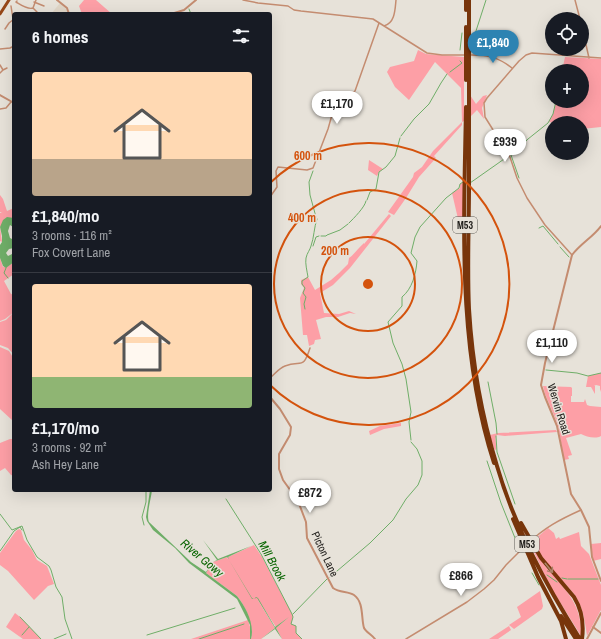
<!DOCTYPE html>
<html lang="en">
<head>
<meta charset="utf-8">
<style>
	:root { --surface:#171b24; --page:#242831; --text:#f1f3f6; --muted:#9ea1a6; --line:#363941; --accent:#2d83b2 }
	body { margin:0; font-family:"Archivo Narrow",sans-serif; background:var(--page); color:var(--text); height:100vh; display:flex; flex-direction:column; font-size:15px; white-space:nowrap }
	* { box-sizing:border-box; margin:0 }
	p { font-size:13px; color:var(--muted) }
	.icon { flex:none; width:22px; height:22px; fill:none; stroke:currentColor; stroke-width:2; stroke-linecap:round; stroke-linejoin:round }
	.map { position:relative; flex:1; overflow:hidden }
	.drawer { position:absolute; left:12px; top:12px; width:260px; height:480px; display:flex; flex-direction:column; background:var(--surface); border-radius:4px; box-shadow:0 4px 16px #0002 }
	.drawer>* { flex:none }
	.buttons { position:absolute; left:545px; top:12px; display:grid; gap:8px }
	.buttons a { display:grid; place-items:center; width:44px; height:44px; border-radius:50%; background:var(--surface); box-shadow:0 4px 16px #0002; font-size:20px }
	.price { position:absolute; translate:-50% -34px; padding:0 9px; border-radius:14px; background:#fff; color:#222; font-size:13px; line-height:26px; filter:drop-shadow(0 1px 2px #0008) }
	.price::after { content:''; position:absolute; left:50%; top:24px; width:12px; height:9px; margin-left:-6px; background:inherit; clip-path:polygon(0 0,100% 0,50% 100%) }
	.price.on { background:var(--accent); color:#fff }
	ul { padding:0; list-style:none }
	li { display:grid; align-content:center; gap:8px; height:212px; padding:0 20px }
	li+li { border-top:1px solid var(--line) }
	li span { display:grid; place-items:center; height:124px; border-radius:4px; color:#555 }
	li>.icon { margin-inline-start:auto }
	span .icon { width:72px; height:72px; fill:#fffc; stroke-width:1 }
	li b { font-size:17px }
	h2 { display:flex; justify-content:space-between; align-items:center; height:48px; padding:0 20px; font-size:17px }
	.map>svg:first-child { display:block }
	.built { fill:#e0d6c7 }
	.green { fill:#fd9fa6 }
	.water { fill:#6fae68 }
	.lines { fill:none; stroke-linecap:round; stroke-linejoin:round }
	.stream { stroke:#6fae68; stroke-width:1 }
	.minor { stroke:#c48c70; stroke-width:1.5 }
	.tertiary { stroke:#c48c70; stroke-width:2 }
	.primary { stroke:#954617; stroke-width:3 }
	.motorway { stroke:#78350b; stroke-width:4 }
	.oneway { stroke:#aa8368 }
	.ring { fill:none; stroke:#d4530d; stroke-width:2 }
	.labels { text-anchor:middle; stroke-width:3; stroke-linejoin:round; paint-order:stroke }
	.shield { fill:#e7e2d9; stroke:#595651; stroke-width:1 }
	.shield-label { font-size:10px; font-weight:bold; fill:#1c1a17 }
	.street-label { font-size:11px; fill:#1c1a17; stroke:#e7e2d9 }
	.water-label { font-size:12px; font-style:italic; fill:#086500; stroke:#e7e2d9 }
	.centre { fill:#d4530d; stroke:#e7e2d9; stroke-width:2 }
	.ring-label { font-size:12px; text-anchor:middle; font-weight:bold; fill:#d4530d; stroke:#e7e2d9; stroke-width:3; stroke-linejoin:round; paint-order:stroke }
</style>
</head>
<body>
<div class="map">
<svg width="601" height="639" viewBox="0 0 601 639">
	<rect width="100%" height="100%" fill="#e7e2d9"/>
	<!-- built -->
	<path class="built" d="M 60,3 L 67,10 L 68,14 L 51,14 Z"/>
	<!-- green -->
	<path class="green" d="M 84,0 L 96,0 L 112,14 L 82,14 L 79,6 Z
		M 418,50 L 426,54 L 464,57 L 464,121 L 462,122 L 462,125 L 434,156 L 436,158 L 419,177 L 406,198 L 394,215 L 388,212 L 413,177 L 414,173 L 422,167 L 433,151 L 462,122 L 461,88 L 435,62 L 409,100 L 395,87 L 387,72 L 390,67 L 414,61 Z
		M 565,57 L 601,59 L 601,127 L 582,129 L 582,123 L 554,123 L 549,122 L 553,114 L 556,101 L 582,101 L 582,71 L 562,71 Z
		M 470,95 L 476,104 L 483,96 L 487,95 L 482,108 L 484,119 L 477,110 L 470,117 Z
		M 369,160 L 383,169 L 379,172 L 377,176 L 368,170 Z
		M 463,182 L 463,230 L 459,223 L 452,193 L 460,188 L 460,184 Z
		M 0,195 L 3,199 L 7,211 L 14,208 L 14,218 L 13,218 L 0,227 L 2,242 L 0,241 L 0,213 L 2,213 L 0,212 Z
		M 389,214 L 391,216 L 350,268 L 333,285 L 320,293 L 324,313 L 339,314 L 349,311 L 356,314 L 350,313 L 338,317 L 326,317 L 316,320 L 321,339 L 315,340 L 314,344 L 309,346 L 307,335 L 303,335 L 300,298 L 304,288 L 301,284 L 301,280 L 308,277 L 315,290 L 331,280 L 339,273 L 348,264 L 349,258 C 354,255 359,247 364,243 L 364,244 Z
		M 0,258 L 3,267 L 7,267 L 14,262 L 14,274 L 4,281 L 11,294 L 14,295 L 14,355 L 8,348 L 0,345 L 0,322 L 6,320 L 14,312 L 5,319 L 0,321 Z
		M 0,347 L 9,351 L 14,359 L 14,420 L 12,420 L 0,409 Z
		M 601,373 L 601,389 L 600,392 L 600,386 L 596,385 L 594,386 L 595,386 L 595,394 L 591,387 L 586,387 L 588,376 Z
		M 543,386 L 571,387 L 572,388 L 572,396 L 571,396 L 571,402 L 584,402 L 585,399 L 587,405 L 590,406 L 601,407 L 601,436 C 596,439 586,437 581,434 L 566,438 L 572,455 L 568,456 L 569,459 L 564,460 L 558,425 L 545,394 Z
		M 401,423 L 401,426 L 384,429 L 370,435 L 369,431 L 380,426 Z
		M 556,430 L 557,432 L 505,436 L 497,435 C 494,439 497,445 496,450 L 494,449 L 490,435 L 498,433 Z
		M 10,439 L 14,439 L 14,476 L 11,475 L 5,468 L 0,471 L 0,443 Z
		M 548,528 L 554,533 L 556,539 L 559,537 L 560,539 L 579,532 L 581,546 L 589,554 L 601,585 L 601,610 L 587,636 C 585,621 583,607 574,594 C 562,578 538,560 534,540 Z
		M 19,529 L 21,530 L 24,540 L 32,550 L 37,560 L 47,566 L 54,584 L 48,586 L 34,600 L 8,571 L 0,565 L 0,553 L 16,531 Z
		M 601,543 L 601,559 L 593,561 L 591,544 Z
		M 530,544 C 536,552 540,560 546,567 C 566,591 582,603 581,636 L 550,586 Z
		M 254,545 L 262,557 L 292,614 L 293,617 L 291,624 L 296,626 L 296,633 L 302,639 L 282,639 L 276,628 L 289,617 L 276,627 L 256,597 L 275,628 L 261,639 L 251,639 C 254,625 246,607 237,596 L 206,573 L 213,562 L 227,557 L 228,559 L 228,557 Z
		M 540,591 L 543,606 L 542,609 L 514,629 L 509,625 L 521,617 L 517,607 Z
		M 15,613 L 20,617 L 41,639 L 23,639 L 6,627 Z
		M 248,620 L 251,630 L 250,639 L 191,639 Z
		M 509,626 L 511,630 L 498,639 L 489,639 Z"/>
	<!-- water -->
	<path class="water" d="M 7,217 L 14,218 L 14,232 L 13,227 L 10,225 L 8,231 L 10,238 L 14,240 L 14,248 L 9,249 L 6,253 L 8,256 L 14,253 L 14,262 L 6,268 L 3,266 L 0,258 L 0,245 L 2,242 L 2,236 L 0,227 L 3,220 Z
		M 150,490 L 152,490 C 151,499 146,515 149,522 L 191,562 L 206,572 L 213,562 L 217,560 L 203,540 L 218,559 L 251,546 L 228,557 L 229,559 L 227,557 L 213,562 L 206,573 L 237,596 C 246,607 255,625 251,639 L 250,639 L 250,625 L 237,599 L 189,563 L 175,548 L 153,530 L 147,521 L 146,517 Z
		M 229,560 L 252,598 L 254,599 L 256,597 L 258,598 L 275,627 L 289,617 L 276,628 L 282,639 L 275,629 L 261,639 L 275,628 L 257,598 L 252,599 Z"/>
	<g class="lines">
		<!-- stream -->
		<path class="stream" d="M 189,9 L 191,14
			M 475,34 L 486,0
			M 471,36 L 474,35
			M 460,50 L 462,33
			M 450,72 L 462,63 L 460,61
			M 401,136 L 414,119 L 429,104 L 441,83 L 447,74
			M 313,171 L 309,182 L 310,195 L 316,217
			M 519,178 L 511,155 L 528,139 L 548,123 L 553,114 L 556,101
			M 470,183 L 507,157
			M 367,200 L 370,192 L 376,189 L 379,172 L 386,167 L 395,156 L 400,138
			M 349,223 C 354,218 365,207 366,201
			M 539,228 L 543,226 L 558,244
			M 321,236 L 326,236 L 327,235 L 340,230 L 348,224
			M 313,246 L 316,237 L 319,236
			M 560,247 L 569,257
			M 6,268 L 4,273 L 8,278
			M 305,309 L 304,304 L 306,297 L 303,293 L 305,288 L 302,284 L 302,281 L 308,277 C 307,271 305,263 306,258 C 307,253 310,250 311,246 C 314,238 314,227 317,219
			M 546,370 L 577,373 L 588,376 L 601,373
			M 488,382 L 496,423 L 497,434
			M 496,436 L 497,452 L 515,504
			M 411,440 L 409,422 L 411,412 L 406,379 L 402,364 L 393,343 L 388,322 L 402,306 L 402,297 C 412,289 416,274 417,261 L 411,253 L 415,237 L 420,227 L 446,198 L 459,188 L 460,184 L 463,182
			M 487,461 L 501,503 L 517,543
			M 226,499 L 261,554 L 292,614 L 293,617 L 291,624 L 296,626 L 296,633 L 302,639
			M 0,514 L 12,530 L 22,526 L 27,540 L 37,557 L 49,566 L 51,570 L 56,587 L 62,597 L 65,619 L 72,639
			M 144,525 L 142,517 L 146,502 L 146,490
			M 0,551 L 14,531 L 20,527 L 22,530
			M 532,573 L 539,585
			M 547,575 L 557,582
			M 330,577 L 370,543 L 393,520 L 406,499 L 418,485 L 422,475 L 422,461 L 417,449 L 411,442
			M 562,578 L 567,579
			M 568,579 L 598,579
			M 293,614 L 327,579
			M 20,617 L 41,639
			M 22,635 L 29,627
			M 147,635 L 235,608
			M 54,639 L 66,634
			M 199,639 L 244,624"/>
		<!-- minor -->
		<path class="minor" d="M 36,0 L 33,8 L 37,12
			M 243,0 L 258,3 L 288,6 L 294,10 L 301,11 L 373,19 L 427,53 L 442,55 L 465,55
			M 575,0 L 580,19
			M 17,1 L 16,2 C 21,5 28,10 33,8
			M 34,2 L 44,6
			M 11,6 L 13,19
			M 384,26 C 395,23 395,10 396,0
			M 582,27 L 589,58
			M 5,29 L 9,23 L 14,19
			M 0,49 L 10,48 L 14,46
			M 471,55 C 488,55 498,57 512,68
			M 0,65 L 3,70
			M 0,73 L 3,70 L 7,68
			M 0,109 L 6,108 L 11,102
			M 270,197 L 277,187 L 276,171 L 278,167 L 307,170 L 313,168 L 328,129 L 337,97 C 342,92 350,96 355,91 L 379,23
			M 572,255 L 545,225 L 527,198 L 517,178 L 510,157 L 485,117 L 484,103 L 487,98 L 519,61 L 526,55 L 532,53 L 601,58
			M 270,308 L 270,330
			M 270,378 C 275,374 279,368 285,366 C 302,360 303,370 310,348
			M 528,544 C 543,528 561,519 581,510
			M 406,639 L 467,602 L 484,589 L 494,580 L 506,565 L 523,548"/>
		<!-- tertiary -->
		<path class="tertiary" d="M 57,0 L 67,8 L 69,14
			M 171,14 L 184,10 L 196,0
			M 0,95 L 14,103
			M 601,226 C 593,237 580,244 572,255 L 545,363 L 541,385 L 545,397 L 557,426 L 571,494 L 581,510 L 589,527 L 592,557 L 601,581
			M 270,397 L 280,409 L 291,427 L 290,435 L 279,454 L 279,469 L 283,480 L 298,501 L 306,522 L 307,538 L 333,588 C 340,593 348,591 354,595 C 364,602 361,618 364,628 C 366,632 372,635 375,639
			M 593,627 L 601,633
			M 587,639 L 601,613"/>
		<!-- primary -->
		<path class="primary" d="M 0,14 L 9,0"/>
		<!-- motorway -->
		<path class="motorway" d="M 466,0 L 466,10
			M 469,0 C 469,62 469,124 469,186 C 469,227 467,268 469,309 C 472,360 482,417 497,466 C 515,528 546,585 580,639
			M 466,80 L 466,27
			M 466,107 C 464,227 457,348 494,463
			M 513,519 L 538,577 L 561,621 L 566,639
			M 521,523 L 541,558 L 574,597 C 582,610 584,624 582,639
			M 561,616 L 576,639"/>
	</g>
	<!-- one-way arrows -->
	<defs><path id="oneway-shaft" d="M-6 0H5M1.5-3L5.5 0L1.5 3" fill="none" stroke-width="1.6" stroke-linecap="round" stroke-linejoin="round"/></defs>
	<use class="oneway" href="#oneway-shaft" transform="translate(549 568) rotate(51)"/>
	<!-- distance rings -->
	<g class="ring">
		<circle cx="368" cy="284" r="47"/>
		<circle cx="368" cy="284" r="94"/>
		<path d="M270 183A141 141 0 1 1 270 385"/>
	</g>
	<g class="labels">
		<!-- shield labels -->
		<g class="shield">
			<rect x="453" y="217" width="24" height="16" rx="3"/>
			<rect x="515" y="536" width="24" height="16" rx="3"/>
		</g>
		<g class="shield-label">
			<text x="465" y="229">M53</text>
			<text x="527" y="548">M53</text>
		</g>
		<!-- street labels -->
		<g class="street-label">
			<text transform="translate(559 409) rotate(73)" y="4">Wervin Road</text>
			<text transform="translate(325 554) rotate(65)" y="4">Picton Lane</text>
		</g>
		<!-- water labels -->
		<g class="water-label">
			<text transform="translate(202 558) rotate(40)" y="4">River Gowy</text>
			<text transform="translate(272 561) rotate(61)" y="4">Mill Brook</text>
		</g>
	</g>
	<circle cx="368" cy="284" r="6" class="centre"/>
	<g class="ring-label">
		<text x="308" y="160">600 m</text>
		<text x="302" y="222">400 m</text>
		<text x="335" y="255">200 m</text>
	</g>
</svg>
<div class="buttons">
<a><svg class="icon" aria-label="locate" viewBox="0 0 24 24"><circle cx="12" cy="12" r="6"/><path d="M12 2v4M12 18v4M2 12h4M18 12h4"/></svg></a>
<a>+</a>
<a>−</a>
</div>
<b class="price on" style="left:493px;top:64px">£1,840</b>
<b class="price" style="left:337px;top:125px">£1,170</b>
<b class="price" style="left:505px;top:163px">£939</b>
<b class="price" style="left:552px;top:364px">£1,110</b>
<b class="price" style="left:310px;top:514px">£872</b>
<b class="price" style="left:461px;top:597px">£866</b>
<section class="drawer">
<h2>6 homes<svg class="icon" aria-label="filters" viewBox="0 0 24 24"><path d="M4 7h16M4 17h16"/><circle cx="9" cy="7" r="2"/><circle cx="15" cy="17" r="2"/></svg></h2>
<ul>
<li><span style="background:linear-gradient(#ffd9b3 70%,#b9a48a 0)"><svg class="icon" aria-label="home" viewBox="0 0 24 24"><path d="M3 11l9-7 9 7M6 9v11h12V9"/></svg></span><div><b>£1,840/mo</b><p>3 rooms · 116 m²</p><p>Fox Covert Lane</p></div></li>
<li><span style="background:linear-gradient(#ffd9b3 75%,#8fb573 0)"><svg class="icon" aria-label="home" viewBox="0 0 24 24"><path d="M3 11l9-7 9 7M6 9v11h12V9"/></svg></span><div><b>£1,170/mo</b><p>3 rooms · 92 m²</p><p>Ash Hey Lane</p></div></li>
</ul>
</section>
</div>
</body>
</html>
